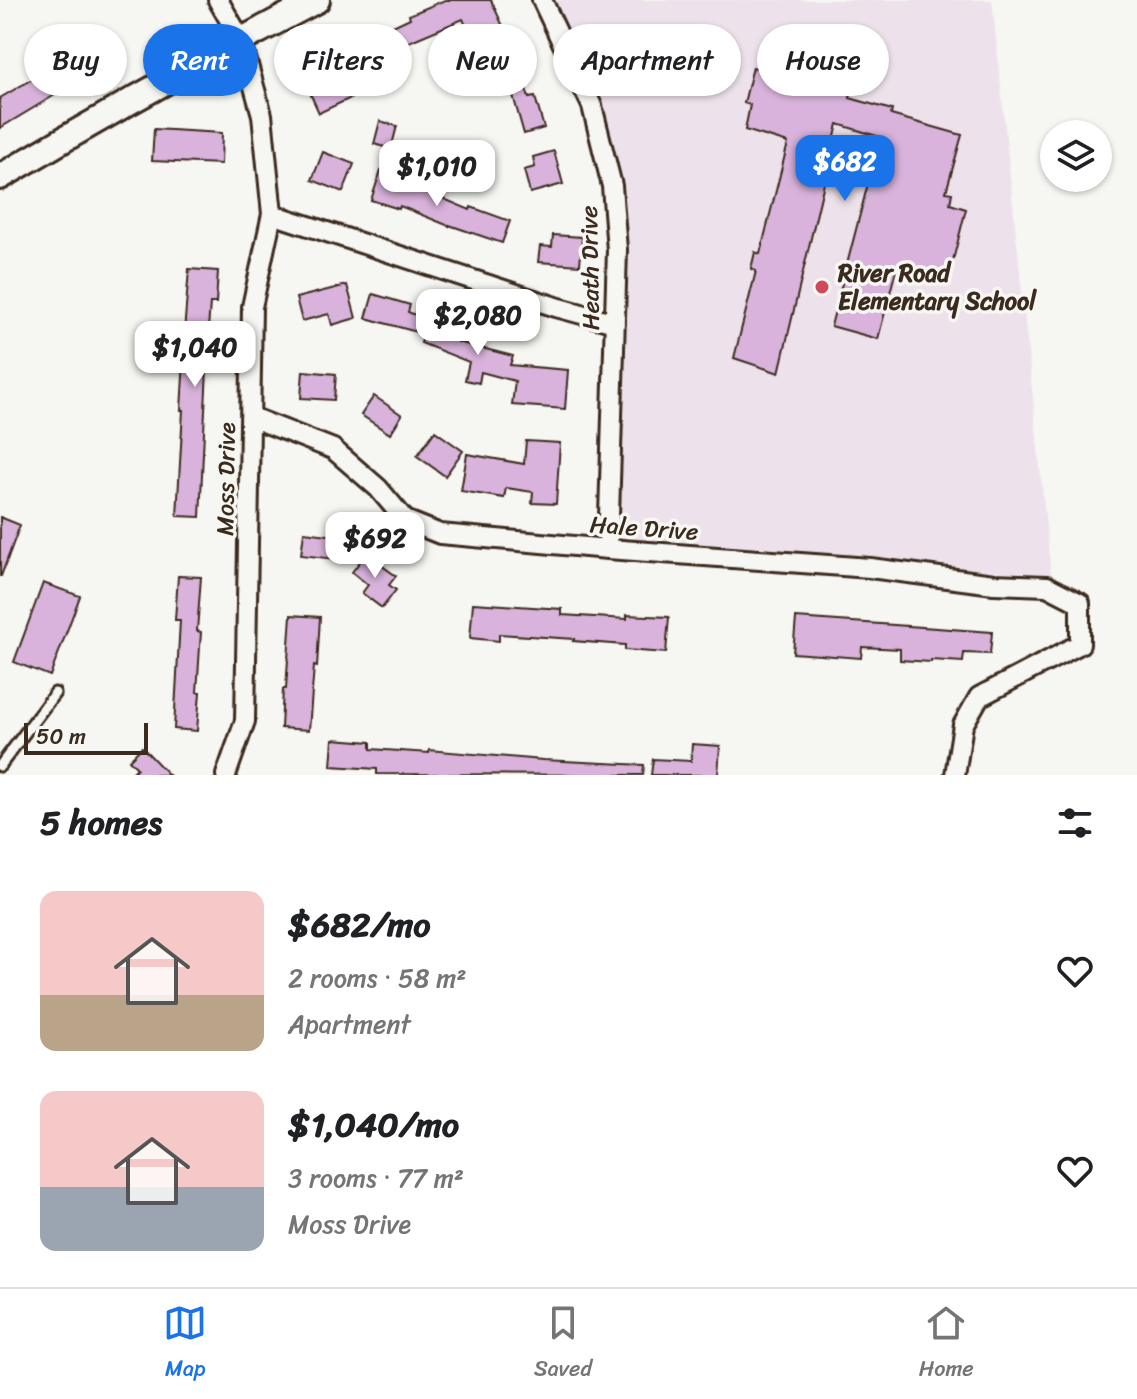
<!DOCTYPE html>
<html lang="en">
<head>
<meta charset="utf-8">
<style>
	:root { --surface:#fff; --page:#f6f6f6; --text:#202124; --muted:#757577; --line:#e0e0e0; --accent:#1a73e8 }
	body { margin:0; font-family:Sriracha,sans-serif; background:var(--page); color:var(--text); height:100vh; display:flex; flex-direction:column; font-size:30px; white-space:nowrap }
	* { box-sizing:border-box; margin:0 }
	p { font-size:26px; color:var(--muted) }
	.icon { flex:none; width:44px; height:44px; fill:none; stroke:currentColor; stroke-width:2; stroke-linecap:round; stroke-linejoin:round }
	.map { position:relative; height:775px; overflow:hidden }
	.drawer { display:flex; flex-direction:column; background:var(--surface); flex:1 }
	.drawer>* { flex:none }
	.banner { position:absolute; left:24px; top:24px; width:1090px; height:72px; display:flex; gap:16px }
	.controls { position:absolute; left:1040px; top:120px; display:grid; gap:16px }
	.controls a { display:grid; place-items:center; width:72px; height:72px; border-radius:50%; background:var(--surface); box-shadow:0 2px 6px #0004; font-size:40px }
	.scale { position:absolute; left:24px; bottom:20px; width:124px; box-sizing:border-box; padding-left:8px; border:4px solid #3b2a1e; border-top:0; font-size:22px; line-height:28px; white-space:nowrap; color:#3b2a1e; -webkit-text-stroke:6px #f6f6f2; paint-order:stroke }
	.price { position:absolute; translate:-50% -68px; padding:0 18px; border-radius:16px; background:#fff; color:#222; font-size:26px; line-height:52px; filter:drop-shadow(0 2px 4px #0008) }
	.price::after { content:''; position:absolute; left:50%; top:48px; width:24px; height:18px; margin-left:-12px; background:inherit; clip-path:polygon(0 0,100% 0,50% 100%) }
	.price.on { background:var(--accent); color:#fff }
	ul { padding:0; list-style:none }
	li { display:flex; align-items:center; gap:24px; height:200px; padding:0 40px }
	li span { display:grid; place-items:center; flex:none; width:224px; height:160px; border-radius:16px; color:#555 }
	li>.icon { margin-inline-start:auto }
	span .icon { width:96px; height:96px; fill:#fffc; stroke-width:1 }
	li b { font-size:34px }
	h2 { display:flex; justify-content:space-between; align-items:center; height:96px; padding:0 40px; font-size:34px }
	.chip { padding:0 28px; border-radius:36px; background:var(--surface); box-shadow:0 2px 6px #0004; font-size:28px; line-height:72px }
	.chip.on { background:var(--accent); color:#fff }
	.tab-bar { display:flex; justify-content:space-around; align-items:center; height:112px; border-top:2px solid var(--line); background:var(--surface); font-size:22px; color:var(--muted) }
	.tab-bar a { display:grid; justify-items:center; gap:4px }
	.tab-bar .on { color:var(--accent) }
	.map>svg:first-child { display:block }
	.built { fill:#ede2eb }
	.building { fill:#d9b3dc; stroke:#3b2a1e; stroke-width:2 }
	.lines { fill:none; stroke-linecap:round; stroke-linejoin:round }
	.service-casing { stroke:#3b2a1e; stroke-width:15 }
	.minor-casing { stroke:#3b2a1e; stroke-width:24 }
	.secondary-casing { stroke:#3b2a1e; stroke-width:30 }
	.service { stroke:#f6f6f2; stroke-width:9 }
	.minor { stroke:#f6f6f2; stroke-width:18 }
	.secondary { stroke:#f6f6f2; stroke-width:24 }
	.poi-dot { fill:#d1495b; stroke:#f6f6f2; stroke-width:3 }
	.labels { text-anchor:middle; stroke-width:7; stroke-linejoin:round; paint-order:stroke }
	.street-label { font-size:24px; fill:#3b2a1e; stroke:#f6f6f2 }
	.poi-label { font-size:24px; font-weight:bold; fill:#3b2a1e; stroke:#f6f6f2; text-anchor:start }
</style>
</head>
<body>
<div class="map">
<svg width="1137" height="775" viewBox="0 0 1137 775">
	<rect width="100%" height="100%" fill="#f6f6f2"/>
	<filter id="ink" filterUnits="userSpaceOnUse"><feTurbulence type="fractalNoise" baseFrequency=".0125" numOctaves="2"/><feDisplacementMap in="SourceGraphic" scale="16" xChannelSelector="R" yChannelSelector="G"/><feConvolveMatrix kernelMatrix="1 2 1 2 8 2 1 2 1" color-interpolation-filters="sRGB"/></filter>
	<g filter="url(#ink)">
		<!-- built -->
		<path class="built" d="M 555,0 L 992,0 L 1051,575 L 614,545 L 620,187 L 599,98 Z"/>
		<!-- building -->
		<path class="building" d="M 445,0 L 491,0 L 513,48 L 529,98 L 535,97 L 544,128 L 524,134 L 510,85 L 485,93 L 475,61 L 481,59 L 463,19 L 399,46 L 401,50 L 369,64 L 359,42 L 410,18 L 409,15 Z
			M 812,51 L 858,64 L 850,98 L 892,110 L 891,115 L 962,135 L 946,192 L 952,193 L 950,204 L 966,209 L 948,280 L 897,266 L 878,339 L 831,326 L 880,137 L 838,124 L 779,373 L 734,358 L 756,271 L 751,269 L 755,252 L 760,254 L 788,143 L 745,130 L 750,105 L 744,103 L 753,67 L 804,82 Z
			M 68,58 L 80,80 L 0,128 L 0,98 Z
			M 322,58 L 325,66 L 337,61 L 353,97 L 319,113 L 299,69 Z
			M 380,121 L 397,126 L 391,149 L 374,144 Z
			M 154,129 L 222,133 L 221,164 L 152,161 Z
			M 554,151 L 563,184 L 530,193 L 524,170 L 535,167 L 533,157 Z
			M 323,152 L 354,164 L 343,192 L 312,180 Z
			M 381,170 L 409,180 L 408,184 L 470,210 L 471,207 L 510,221 L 502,243 L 449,225 L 449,226 L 400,206 L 399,209 L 371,200 Z
			M 553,235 L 582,237 L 580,265 L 538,262 L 540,246 L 552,247 Z
			M 189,269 L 218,271 L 216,303 L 210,303 L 205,368 L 207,368 L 200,517 L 177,516 L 183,410 L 181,410 L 184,359 L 182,358 Z
			M 347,285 L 356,318 L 332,325 L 329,314 L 302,321 L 296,298 Z
			M 373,294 L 410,305 L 408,312 L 461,334 L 458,342 L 513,356 L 510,365 L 568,370 L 565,409 L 512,405 L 515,381 L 481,372 L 479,383 L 465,380 L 469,362 L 421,343 L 424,334 L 366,318 Z
			M 303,371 L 336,374 L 334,400 L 301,398 Z
			M 374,396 L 402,415 L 390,434 L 361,415 Z
			M 435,431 L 463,451 L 445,476 L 417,456 Z
			M 526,441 L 560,443 L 556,504 L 532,503 L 533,492 L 506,488 L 504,498 L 461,491 L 467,454 L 524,464 Z
			M 0,517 L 20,525 L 1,576 L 0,576 Z
			M 304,532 L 346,537 L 343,560 L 301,555 Z
			M 366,554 L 396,576 L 389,585 L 396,590 L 382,608 L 362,593 L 368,585 L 352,572 Z
			M 178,576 L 201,577 L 197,631 L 201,632 L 197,692 L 200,692 L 197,731 L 174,729 L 180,620 L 175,620 Z
			M 43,583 L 80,596 L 50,676 L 14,662 Z
			M 473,603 L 562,609 L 562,615 L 627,619 L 627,615 L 669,617 L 666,653 L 625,650 L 625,645 L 573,641 L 574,639 L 499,634 L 499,641 L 470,638 Z
			M 291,615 L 320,617 L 317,667 L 314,666 L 309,730 L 281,728 L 283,689 L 286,689 Z
			M 796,618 L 992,632 L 990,654 L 964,653 L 963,662 L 931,660 L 931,662 L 900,660 L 900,649 L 862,647 L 861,658 L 793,653 Z
			M 333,739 L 371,742 L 371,749 L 429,753 L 429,750 L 543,760 L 644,765 L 643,775 L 377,774 L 377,769 L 331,766 Z
			M 692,744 L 720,746 L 718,775 L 651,775 L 653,759 L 691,761 Z
			M 142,747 L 169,775 L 130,775 L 137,768 L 129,760 Z"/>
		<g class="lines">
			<defs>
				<path id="service" d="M 0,766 L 55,693"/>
				<path id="minor" d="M 218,0 L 241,40 L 262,115 L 272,214 L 252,307 L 245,721 L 226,775
					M 542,0 L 592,106 L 612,186 L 617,250 L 608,549
					M 272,214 L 556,307 L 615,323
					M 251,417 L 333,449 L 378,488 L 405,520 L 440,534 L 608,549 L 870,568 L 994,584 L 1047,586 L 1080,603 L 1080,644 L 979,697 L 963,725 L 955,775"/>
				<path id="secondary" d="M 0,177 C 104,115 210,56 317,0"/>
			</defs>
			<!-- service casing -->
			<use href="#service" class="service-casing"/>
			<!-- minor casing -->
			<use href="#minor" class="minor-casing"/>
			<!-- secondary casing -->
			<use href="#secondary" class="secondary-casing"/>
			<!-- service -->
			<use href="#service" class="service"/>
			<!-- minor -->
			<use href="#minor" class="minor"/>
			<!-- secondary -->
			<use href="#secondary" class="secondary"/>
		</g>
	</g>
	<!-- markers -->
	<circle class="poi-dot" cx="822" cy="287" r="8"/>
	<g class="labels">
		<!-- street labels -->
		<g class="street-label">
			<text transform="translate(590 268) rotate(-91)" y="8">Heath Drive</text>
			<text transform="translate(226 479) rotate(-89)" y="8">Moss Drive</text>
			<text transform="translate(644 528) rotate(4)" y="8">Hale Drive</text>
		</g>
		<!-- poi labels -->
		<g class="poi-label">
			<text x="838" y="281">River Road<tspan x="838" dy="28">Elementary School</tspan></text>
		</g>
	</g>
</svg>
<div class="controls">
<a><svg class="icon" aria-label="layers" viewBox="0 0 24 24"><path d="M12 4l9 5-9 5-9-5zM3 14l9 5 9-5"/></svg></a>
</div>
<div class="scale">50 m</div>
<b class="price on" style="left:845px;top:203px">$682</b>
<b class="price" style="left:437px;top:208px">$1,010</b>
<b class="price" style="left:478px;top:357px">$2,080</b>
<b class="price" style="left:195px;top:389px">$1,040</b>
<b class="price" style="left:375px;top:580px">$692</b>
<div class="banner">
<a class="chip">Buy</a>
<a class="chip on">Rent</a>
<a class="chip">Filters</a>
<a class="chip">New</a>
<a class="chip">Apartment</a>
<a class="chip">House</a>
</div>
</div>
<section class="drawer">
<h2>5 homes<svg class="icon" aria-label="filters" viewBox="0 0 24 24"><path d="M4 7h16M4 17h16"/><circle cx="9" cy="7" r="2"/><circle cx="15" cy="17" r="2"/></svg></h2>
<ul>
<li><span style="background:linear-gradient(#f6c9c9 65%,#b9a48a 0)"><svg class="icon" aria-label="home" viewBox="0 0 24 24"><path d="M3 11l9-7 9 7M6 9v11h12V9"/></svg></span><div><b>$682/mo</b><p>2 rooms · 58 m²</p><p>Apartment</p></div><svg class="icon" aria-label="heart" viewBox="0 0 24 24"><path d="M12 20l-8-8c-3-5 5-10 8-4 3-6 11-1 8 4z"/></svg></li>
<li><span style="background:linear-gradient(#f6c9c9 60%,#9aa5b1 0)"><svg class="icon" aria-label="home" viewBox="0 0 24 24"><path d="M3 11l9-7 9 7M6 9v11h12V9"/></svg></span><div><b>$1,040/mo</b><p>3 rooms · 77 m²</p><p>Moss Drive</p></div><svg class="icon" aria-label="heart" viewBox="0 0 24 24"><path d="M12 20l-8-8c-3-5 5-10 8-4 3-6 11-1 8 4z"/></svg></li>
</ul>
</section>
<nav class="tab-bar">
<a class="on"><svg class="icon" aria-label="map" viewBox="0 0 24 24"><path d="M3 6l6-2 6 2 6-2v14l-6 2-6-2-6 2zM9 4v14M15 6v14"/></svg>Map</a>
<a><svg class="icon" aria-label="saved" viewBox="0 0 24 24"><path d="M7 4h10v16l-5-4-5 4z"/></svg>Saved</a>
<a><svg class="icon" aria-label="home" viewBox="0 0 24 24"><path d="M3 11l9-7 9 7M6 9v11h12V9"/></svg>Home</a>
</nav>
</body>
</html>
